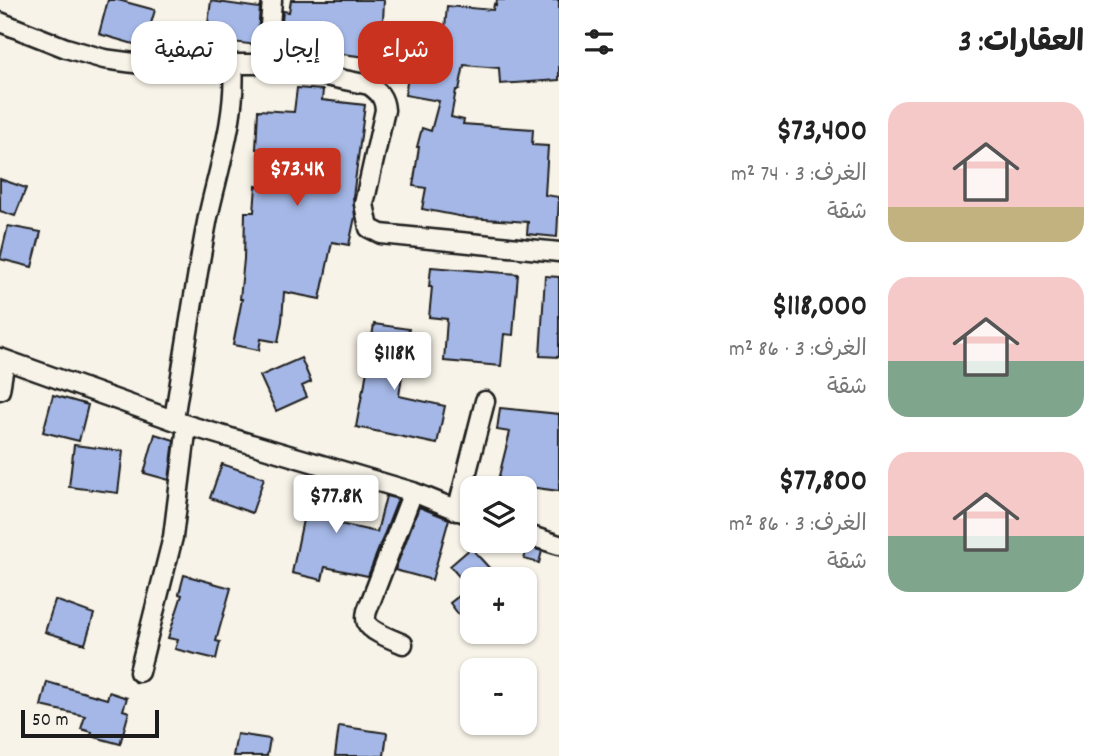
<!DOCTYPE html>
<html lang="ar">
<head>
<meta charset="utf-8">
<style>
	:root { --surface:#fff; --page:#f6f6f6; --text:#222; --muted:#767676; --accent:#c8321e }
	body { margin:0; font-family:Dekko,"Playpen Sans Arabic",sans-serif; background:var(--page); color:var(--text); direction:rtl; height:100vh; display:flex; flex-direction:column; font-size:26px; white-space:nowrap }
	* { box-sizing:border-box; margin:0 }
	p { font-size:23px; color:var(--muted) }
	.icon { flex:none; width:38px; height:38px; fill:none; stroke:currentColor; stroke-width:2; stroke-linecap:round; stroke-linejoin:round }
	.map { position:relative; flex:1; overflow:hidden; direction:ltr }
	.details { display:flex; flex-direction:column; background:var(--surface); width:546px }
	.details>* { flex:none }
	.top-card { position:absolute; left:21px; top:21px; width:432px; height:63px; direction:rtl; display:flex; gap:14px }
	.tools { position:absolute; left:460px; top:476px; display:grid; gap:14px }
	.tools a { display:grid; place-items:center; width:77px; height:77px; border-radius:14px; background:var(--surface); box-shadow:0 2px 5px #0004; font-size:35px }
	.scale { position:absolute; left:21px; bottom:18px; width:138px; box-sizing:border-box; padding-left:7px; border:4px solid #1c1c1c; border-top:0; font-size:19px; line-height:24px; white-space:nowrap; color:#1c1c1c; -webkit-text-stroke:5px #f7f3e8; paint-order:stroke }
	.price { position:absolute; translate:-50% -60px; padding:0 16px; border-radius:7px; background:#fff; color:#222; font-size:23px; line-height:46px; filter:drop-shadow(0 2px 4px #0008) }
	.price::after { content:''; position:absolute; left:50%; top:42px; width:21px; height:16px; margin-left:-10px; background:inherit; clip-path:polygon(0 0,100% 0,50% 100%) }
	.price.active { background:var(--accent); color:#fff }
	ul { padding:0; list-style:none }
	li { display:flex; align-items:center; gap:21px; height:175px; padding:0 21px }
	li span { display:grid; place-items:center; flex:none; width:196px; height:140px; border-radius:21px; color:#555 }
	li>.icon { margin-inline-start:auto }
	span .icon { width:84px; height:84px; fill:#fffc; stroke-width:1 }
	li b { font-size:30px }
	h2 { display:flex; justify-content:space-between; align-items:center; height:84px; padding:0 21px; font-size:30px }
	.pill { padding:0 24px; border-radius:21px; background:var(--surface); box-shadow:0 2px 5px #0004; font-size:24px; line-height:63px }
	.pill.active { background:var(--accent); color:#fff }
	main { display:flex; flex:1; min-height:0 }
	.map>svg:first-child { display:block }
	.building { fill:#a4b7e6; stroke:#1c1c1c; stroke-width:2 }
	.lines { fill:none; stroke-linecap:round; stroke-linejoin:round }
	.minor-casing { stroke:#1c1c1c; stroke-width:23 }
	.minor { stroke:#f7f3e8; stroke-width:18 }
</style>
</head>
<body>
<main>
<section class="details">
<h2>العقارات: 3<svg class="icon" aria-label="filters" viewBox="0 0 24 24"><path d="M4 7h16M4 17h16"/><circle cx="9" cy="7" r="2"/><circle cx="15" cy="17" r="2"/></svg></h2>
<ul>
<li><span style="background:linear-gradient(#f6c9c9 75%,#c2b280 0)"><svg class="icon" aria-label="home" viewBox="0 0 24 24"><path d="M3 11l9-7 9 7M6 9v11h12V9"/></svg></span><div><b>$73,400</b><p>الغرف: 3 · 74 m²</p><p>شقة</p></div></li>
<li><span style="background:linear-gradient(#f6c9c9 60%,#7fa58c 0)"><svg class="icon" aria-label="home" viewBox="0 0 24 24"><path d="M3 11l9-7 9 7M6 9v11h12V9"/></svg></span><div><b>$118,000</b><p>الغرف: 3 · 86 m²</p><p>شقة</p></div></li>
<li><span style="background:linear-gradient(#f6c9c9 60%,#7fa58c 0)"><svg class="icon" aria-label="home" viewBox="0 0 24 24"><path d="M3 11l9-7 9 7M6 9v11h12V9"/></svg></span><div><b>$77,800</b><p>الغرف: 3 · 86 m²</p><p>شقة</p></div></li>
</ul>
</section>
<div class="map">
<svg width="559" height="756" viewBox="0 0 559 756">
	<rect width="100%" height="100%" fill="#f7f3e8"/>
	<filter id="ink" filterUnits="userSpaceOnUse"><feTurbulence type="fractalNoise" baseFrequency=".0143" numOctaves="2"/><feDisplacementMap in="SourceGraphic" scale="14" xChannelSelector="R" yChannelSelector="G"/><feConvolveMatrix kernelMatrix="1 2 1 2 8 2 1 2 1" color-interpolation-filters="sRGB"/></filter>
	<g filter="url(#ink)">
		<!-- building -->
		<path class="building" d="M 108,0 L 118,0 L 155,10 L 144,47 L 99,34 Z
			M 291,0 L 384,0 L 383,22 L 445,28 L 447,6 L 493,10 L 494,4 L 496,5 L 497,0 L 559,0 L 559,80 L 500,84 L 499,68 L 464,65 L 459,90 L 456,90 L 451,117 L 464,120 L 463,124 L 533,129 L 532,145 L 548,146 L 545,195 L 559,197 L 557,237 L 527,234 L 528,222 L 469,218 L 422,209 L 426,188 L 413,186 L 419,147 L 417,147 L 422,128 L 431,131 L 439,101 L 405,95 L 411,59 L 367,55 L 367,57 L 326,52 L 327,39 L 281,32 L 283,11 L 289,12 Z
			M 211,1 L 260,8 L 257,45 L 206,39 Z
			M 297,88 L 323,90 L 322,100 L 365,105 L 353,197 L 355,217 L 349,245 L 332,242 L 320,299 L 284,292 L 282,321 L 278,342 L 261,339 L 259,350 L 233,345 L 242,299 L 240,299 L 244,259 L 245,212 L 254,212 L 256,186 L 261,187 L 264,150 L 256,149 L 258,110 L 294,112 Z
			M 0,179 L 26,188 L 15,216 L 0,211 Z
			M 8,226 L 41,232 L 32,267 L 0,259 Z
			M 431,267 L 518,274 L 513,335 L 504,334 L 501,366 L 444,361 L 447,319 L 429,317 L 432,287 L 429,287 Z
			M 545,276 L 559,277 L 559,357 L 540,356 Z
			M 374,324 L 409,329 L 399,396 L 445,406 L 437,444 L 356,427 L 363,389 L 364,389 Z
			M 301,358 L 311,382 L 302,386 L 307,397 L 276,411 L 260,376 Z
			M 53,395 L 88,405 L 79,441 L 43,432 Z
			M 500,408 L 559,414 L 559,491 L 529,487 L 529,488 L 496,488 L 510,432 L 497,430 Z
			M 155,434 L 174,440 L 169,480 L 144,473 Z
			M 74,445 L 123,451 L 118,493 L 69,487 Z
			M 222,464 L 264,478 L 252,513 L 210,498 Z
			M 312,476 L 343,483 L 335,523 L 377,532 L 386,496 L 398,499 L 368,576 L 325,567 L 322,580 L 292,573 Z
			M 419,507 L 449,519 L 432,580 L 395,570 Z
			M 528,547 L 542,551 L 539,563 L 524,559 Z
			M 471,548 L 492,571 L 482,579 L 472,579 L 472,611 L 462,619 L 450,603 L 469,588 L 450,566 Z
			M 184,575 L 231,588 L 216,641 L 220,642 L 216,659 L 175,649 L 178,640 L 168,638 L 182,595 L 179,594 Z
			M 55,600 L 94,614 L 85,644 L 45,632 Z
			M 47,682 L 107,699 L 109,692 L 127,698 L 123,710 L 129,712 L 120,744 L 91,736 L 92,732 L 81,729 L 85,716 L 41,706 Z
			M 339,726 L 387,733 L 384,756 L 335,756 Z
			M 237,734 L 270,739 L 267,756 L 233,756 Z"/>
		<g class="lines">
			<defs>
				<path id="minor" d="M 0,22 L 66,48 L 104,59 L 164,67 L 202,68 L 233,64 L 267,64 L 369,85 C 379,92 384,97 385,110 L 364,204 L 369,228 L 381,234 L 559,252
					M 267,64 L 272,0
					M 0,358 L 187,425 L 413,492 L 472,516
					M 0,390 L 5,360
					M 174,419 C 185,352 195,284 208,217 C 219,167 237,115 233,64
					M 457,511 L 485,401
					M 525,534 L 559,545
					M 403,644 C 394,640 371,632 367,623 C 365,619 366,615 367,611 L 413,492
					M 139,672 L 173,537 L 187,425"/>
			</defs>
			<!-- minor casing -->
			<use href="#minor" class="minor-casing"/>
			<!-- minor -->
			<use href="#minor" class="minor"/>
		</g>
	</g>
</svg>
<div class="tools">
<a><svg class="icon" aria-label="layers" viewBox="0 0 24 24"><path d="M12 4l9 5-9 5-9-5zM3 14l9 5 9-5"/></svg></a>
<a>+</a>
<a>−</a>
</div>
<div class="scale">50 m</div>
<b class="price active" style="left:297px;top:208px">$73.4K</b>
<b class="price" style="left:394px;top:392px">$118K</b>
<b class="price" style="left:336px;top:535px">$77.8K</b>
<div class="top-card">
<a class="pill active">شراء</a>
<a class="pill">إيجار</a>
<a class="pill">تصفية</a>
</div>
</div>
</main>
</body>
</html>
